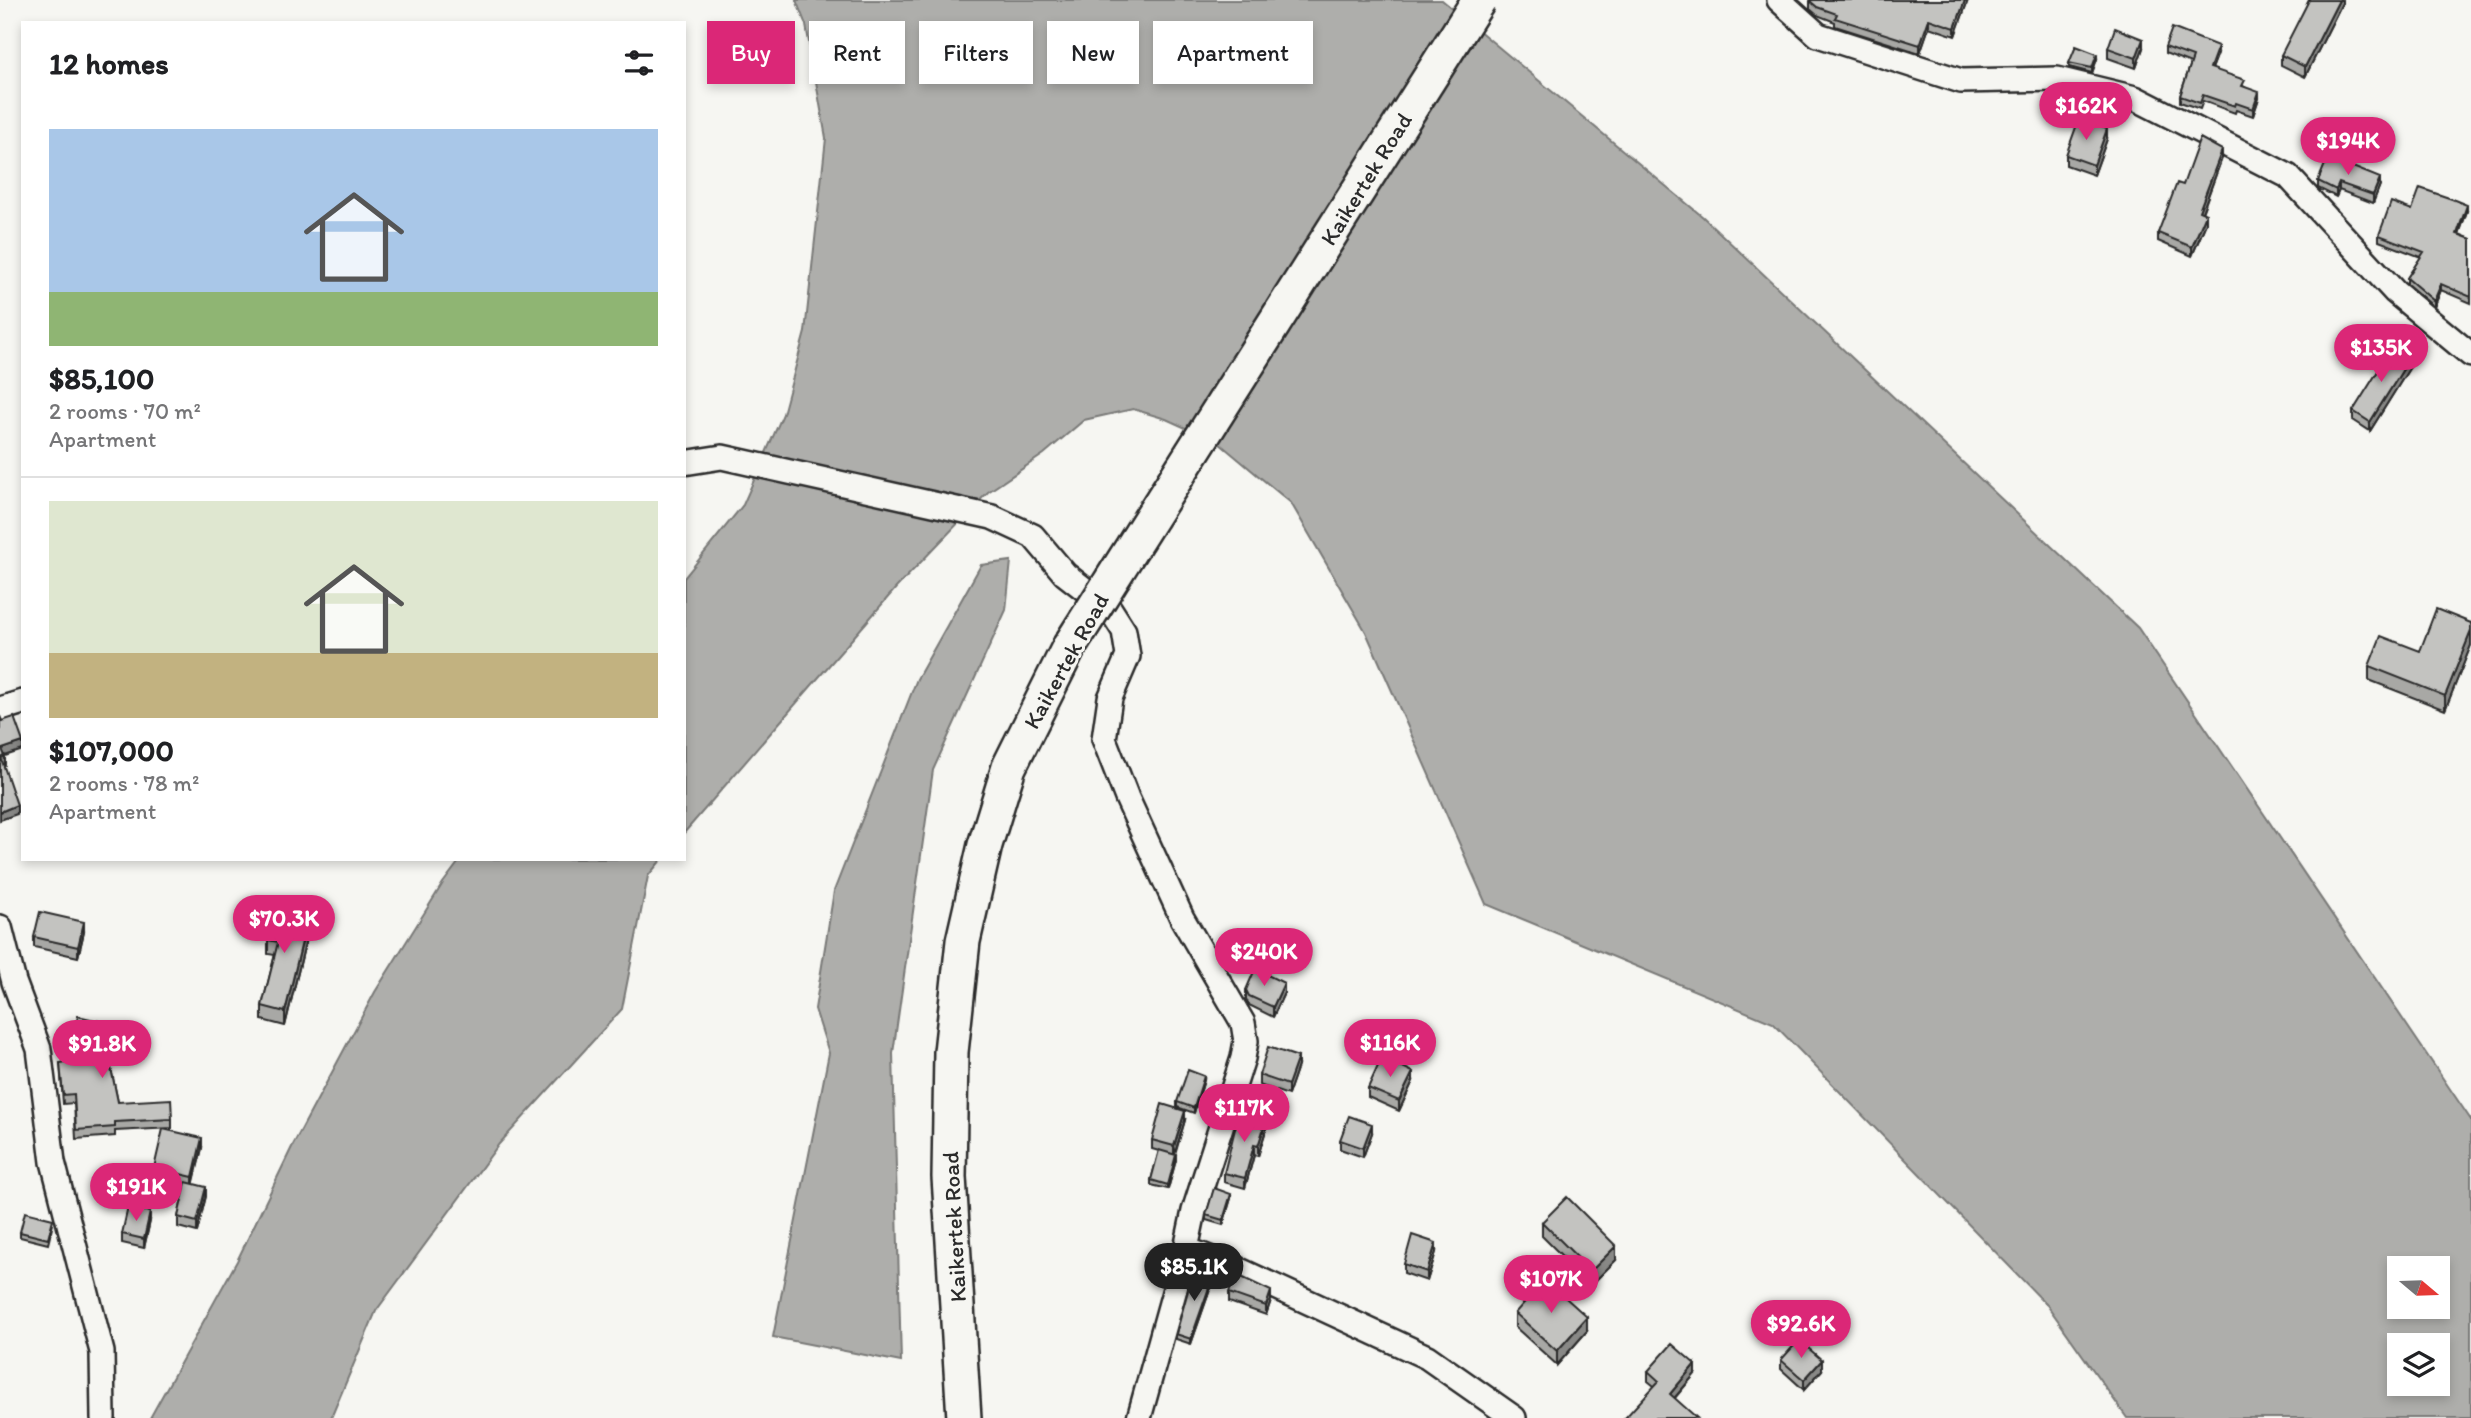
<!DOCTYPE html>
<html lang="en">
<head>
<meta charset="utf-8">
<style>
	:root { --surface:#fff; --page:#f6f6f6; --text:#202124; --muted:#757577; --line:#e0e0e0; --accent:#db2777 }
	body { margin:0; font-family:Itim,sans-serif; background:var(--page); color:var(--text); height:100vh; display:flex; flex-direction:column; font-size:26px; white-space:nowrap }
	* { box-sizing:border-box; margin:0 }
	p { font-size:23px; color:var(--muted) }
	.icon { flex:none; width:38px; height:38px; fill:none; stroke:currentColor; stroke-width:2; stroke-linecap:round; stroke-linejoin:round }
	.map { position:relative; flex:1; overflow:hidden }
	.sheet { position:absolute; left:21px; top:21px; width:665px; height:840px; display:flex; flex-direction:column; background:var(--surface); border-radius:0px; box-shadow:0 4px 10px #0003 }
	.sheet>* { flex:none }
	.guide { position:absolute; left:707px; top:21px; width:665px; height:63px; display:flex; gap:14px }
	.needle { width:46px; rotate:109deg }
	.buttons { position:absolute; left:2387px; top:1256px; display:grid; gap:14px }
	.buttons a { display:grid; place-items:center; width:63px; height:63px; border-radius:0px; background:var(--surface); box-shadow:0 4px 10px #0003; font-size:35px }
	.price { position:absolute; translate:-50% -60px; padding:0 16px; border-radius:24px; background:var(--accent); color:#fff; font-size:23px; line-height:46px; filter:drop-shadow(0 2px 4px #0008) }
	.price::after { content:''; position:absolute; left:50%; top:42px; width:21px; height:16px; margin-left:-10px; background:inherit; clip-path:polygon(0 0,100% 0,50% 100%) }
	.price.selected { background:#222; color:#fff }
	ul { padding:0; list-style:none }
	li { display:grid; align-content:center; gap:14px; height:371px; padding:0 28px }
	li+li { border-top:2px solid var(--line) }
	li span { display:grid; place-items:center; height:217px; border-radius:0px; color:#555 }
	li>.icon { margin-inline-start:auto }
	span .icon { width:126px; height:126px; fill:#fffc; stroke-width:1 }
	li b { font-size:30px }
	h2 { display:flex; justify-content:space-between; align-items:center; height:84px; padding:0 28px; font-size:30px }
	.tag { padding:0 24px; border-radius:0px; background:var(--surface); box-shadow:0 4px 10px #0003; font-size:24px; line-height:63px }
	.tag.selected { background:var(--accent); color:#fff }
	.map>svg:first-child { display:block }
	.water { fill:#aeaeab; stroke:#7a7a78; stroke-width:2; fill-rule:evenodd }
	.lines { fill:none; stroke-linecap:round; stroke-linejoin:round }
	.street-casing { stroke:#2b2b2b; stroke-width:28 }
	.secondary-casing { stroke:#2b2b2b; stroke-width:38 }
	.street { stroke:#f6f6f2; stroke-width:23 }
	.secondary { stroke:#f6f6f2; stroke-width:33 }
	.secondary-bridge-casing { stroke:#2b2b2b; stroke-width:38; stroke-linecap:butt }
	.secondary-bridge { stroke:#f6f6f2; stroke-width:33 }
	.wall { fill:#a8a8a5; stroke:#2b2b2b; stroke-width:2 }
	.shaded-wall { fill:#888886; stroke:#2b2b2b; stroke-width:2 }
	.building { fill:#c3c3c0; stroke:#2b2b2b; stroke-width:2 }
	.labels { text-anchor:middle; stroke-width:6; stroke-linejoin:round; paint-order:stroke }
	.street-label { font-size:23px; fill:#2b2b2b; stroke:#f6f6f2 }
</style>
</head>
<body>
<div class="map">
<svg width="2471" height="1418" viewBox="0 0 2471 1418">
	<rect width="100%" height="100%" fill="#f6f6f2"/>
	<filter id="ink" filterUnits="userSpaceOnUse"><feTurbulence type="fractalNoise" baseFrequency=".0143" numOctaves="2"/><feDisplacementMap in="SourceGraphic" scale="14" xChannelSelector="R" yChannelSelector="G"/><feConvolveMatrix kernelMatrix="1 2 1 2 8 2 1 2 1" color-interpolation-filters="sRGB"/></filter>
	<g filter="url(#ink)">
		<!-- water -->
		<path class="water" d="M 796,0 L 1442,0 L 1703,217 L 2138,628 L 2471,1120 L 2471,1418 L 2127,1418 L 2047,1305 L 1773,1023 L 1486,904 L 1366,632 L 1291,503 L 1219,443 L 1166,419 L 1133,409 L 1084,420 L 1044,454 L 988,492 L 896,588 L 684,833 L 684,578 L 743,505 L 783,414 L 805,332 L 826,138 L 806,25 ZM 2399,1269 L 2438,1269 L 2438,1307 L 2399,1307 ZM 2399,1346 L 2438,1346 L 2438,1384 L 2399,1384 Z
			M 1011,561 L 1006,610 L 933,770 L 893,1053 L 901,1362 L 773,1337 L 829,1053 L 815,1009 L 834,891 L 917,679 L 981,565 Z
			M 461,859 L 662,859 L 648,876 L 622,1009 L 499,1144 L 376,1311 L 331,1418 L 150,1418 L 237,1261 L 292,1147 L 375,992 L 443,883 Z"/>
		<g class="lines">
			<defs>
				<path id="street" d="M 1779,0 L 1818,35 L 1961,81 L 2057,79 L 2135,98 L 2288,176 L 2395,292 L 2471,355
					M 684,463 L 722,457 L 992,517 L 1033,536 L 1065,574 L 1110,609 L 1124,631 L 1128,656 L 1110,698 L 1104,739 L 1127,798 L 1182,918 L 1243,1023 L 1246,1041 L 1243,1058 L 1194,1211 L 1186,1249 L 1139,1418
					M 0,709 L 23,702
					M 0,927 L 14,982 L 39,1049 L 53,1162 L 102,1352 L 103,1418
					M 1186,1249 L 1233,1267 L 1427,1357 L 1514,1418"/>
				<path id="secondary" d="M 964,1418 L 949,1177 L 951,1052 L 963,941 L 985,845 L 1009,767 L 1069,647"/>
			</defs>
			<!-- street casing -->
			<use href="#street" class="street-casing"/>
			<!-- secondary casing -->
			<use href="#secondary" class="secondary-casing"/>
			<!-- street -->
			<use href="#street" class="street"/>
			<!-- secondary -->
			<use href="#secondary" class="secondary"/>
			<defs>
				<path id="secondary-bridge" d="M 1069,647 L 1479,0"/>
			</defs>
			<!-- secondary-bridge casing -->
			<use href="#secondary-bridge" class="secondary-bridge-casing"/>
			<!-- secondary-bridge -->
			<use href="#secondary-bridge" class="secondary-bridge"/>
		</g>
		<!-- wall -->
		<path class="wall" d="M 1810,0 L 1968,0 L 1955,36 L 1929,27 L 1920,53 L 1835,26 L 1835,22 L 1817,15 L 1810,9 Z
			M 2342,0 L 2342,3 L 2305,77 L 2281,65 L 2281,55 Z
			M 2165,47 L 2218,53 L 2212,69 L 2245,87 L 2259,98 L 2253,116 L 2236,110 L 2235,113 L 2203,101 L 2200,109 L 2180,102 L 2180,96 L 2191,63 L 2165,53 Z
			M 2108,48 L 2143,48 L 2136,68 L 2108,58 Z
			M 2097,59 L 2092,73 L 2069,67 L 2069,63 Z
			M 2107,139 L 2094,175 L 2066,165 L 2066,155 Z
			M 2222,158 L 2202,213 L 2206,223 L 2192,256 L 2158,241 L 2158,233 L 2183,185 Z
			M 2318,181 L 2380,185 L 2373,203 L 2339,190 L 2336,197 L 2318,188 Z
			M 2412,210 L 2467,211 L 2459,234 L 2471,239 L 2471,303 L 2441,290 L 2434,307 L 2407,284 L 2407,278 L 2421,257 L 2379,241 L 2379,235 Z
			M 2410,367 L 2370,431 L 2353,420 L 2353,411 Z
			M 2471,623 L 2471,645 L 2445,710 L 2369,680 L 2369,666 L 2420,651 Z
			M 309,927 L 285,1026 L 262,1020 L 262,1006 L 275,955 L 268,954 L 268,940 Z
			M 84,932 L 78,957 L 34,947 L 34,937 Z
			M 1246,990 L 1284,993 L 1273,1017 L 1249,1005 L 1246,999 Z
			M 128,1037 L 123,1061 L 109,1059 L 118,1102 L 172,1119 L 172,1128 L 115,1131 L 115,1136 L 76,1139 L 74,1103 L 63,1104 L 60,1063 L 67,1062 Z
			M 1298,1066 L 1288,1095 L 1259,1085 L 1259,1075 Z
			M 1204,1080 L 1194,1113 L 1177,1107 L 1177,1102 Z
			M 1413,1081 L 1399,1111 L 1368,1097 L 1368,1088 Z
			M 1185,1120 L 1175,1155 L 1176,1160 L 1168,1189 L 1151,1185 L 1151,1180 L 1159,1151 L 1152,1149 L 1152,1140 Z
			M 1266,1130 L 1258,1156 L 1254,1155 L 1245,1188 L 1224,1182 L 1224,1173 Z
			M 1372,1133 L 1363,1157 L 1340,1149 L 1340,1140 Z
			M 202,1148 L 193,1184 L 206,1196 L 197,1232 L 178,1227 L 178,1217 L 185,1185 L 154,1177 L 154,1168 Z
			M 1231,1198 L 1223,1225 L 1206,1220 L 1206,1215 Z
			M 150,1221 L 144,1248 L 122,1243 L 122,1234 Z
			M 1542,1222 L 1616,1260 L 1591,1285 L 1542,1236 Z
			M 53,1224 L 48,1244 L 20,1237 L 20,1232 Z
			M 1436,1252 L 1427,1281 L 1404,1273 L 1404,1264 Z
			M 1213,1281 L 1191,1344 L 1176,1339 L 1176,1334 Z
			M 1229,1293 L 1271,1300 L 1266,1315 L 1229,1302 Z
			M 1515,1313 L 1587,1331 L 1557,1365 L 1515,1327 Z
			M 1781,1360 L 1822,1370 L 1804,1390 L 1781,1369 Z
			M 1648,1371 L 1695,1374 L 1675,1398 L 1654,1386 L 1648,1381 Z"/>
		<!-- shaded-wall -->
		<path class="shaded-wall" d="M 1965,0 L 1968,0 L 1955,36 L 1955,28 Z
			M 2339,0 L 2342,0 L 2342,3 L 2305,77 L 2305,67 Z
			M 1929,19 L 1929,27 L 1920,53 L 1920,45 Z
			M 2143,39 L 2143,48 L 2136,68 L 2136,58 Z
			M 2218,46 L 2218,53 L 2210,74 L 2210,68 Z
			M 2097,54 L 2097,59 L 2092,73 L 2092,68 Z
			M 2259,92 L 2259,98 L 2253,116 L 2253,109 Z
			M 2107,129 L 2107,139 L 2094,175 L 2094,165 Z
			M 2222,150 L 2222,158 L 2199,220 L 2199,211 Z
			M 2380,178 L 2380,185 L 2373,203 L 2373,195 Z
			M 2339,183 L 2339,190 L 2336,197 L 2336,190 Z
			M 2467,205 L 2467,211 L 2457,240 L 2457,234 Z
			M 2206,214 L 2206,223 L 2192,256 L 2192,247 Z
			M 2441,284 L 2441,290 L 2434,307 L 2434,301 Z
			M 2410,358 L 2410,367 L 2370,431 L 2370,422 Z
			M 2471,631 L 2471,645 L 2445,710 L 2445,696 Z
			M 23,742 L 23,750 L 2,757 L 5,756 L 5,765 L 1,766 L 2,749 Z
			M 17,805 L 17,814 L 0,820 L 0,812 Z
			M 309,913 L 309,927 L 285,1026 L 285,1012 Z
			M 84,922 L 84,932 L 78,957 L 78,947 Z
			M 1284,983 L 1284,993 L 1273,1017 L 1273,1007 Z
			M 128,1028 L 128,1037 L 123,1061 L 123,1052 Z
			M 1298,1057 L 1298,1066 L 1288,1095 L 1288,1085 Z
			M 1413,1072 L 1413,1081 L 1399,1111 L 1399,1101 Z
			M 1204,1076 L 1204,1080 L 1194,1113 L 1194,1108 Z
			M 1185,1111 L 1185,1120 L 1174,1156 L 1174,1146 Z
			M 1266,1121 L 1266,1130 L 1258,1156 L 1258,1146 Z
			M 1372,1124 L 1372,1133 L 1363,1157 L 1363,1148 Z
			M 202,1138 L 202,1148 L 193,1186 L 193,1177 Z
			M 1254,1145 L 1254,1155 L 1245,1188 L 1245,1178 Z
			M 1176,1155 L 1176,1160 L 1168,1189 L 1168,1185 Z
			M 206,1187 L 206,1196 L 197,1232 L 197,1222 Z
			M 1231,1194 L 1231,1198 L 1223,1225 L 1223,1220 Z
			M 150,1212 L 150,1221 L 144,1248 L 144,1239 Z
			M 1436,1243 L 1436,1252 L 1427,1281 L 1427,1272 Z
			M 1616,1246 L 1616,1260 L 1591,1285 L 1591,1271 Z
			M 1213,1276 L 1213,1281 L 1191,1344 L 1191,1339 Z
			M 1271,1291 L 1271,1300 L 1266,1315 L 1266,1306 Z
			M 1587,1317 L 1587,1331 L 1557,1365 L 1557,1351 Z
			M 1822,1360 L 1822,1370 L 1804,1390 L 1804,1380 Z
			M 1695,1364 L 1695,1374 L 1670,1403 L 1670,1394 Z"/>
		<!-- building -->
		<path class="building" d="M 1810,0 L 1965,0 L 1955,28 L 1929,19 L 1920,45 L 1835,18 L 1837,14 L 1817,7 L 1810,1 Z
			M 2309,0 L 2339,0 L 2305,67 L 2281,55 Z
			M 2115,28 L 2143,39 L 2136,58 L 2108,48 Z
			M 2172,28 L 2218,46 L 2210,68 L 2245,80 L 2242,86 L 2259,92 L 2253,109 L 2236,103 L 2235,106 L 2203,95 L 2200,103 L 2180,96 L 2193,57 L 2165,47 Z
			M 2076,46 L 2097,54 L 2092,68 L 2069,63 Z
			M 2079,119 L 2107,129 L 2094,165 L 2066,155 Z
			M 2200,138 L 2222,150 L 2199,211 L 2206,214 L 2192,247 L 2158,233 L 2177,183 L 2183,185 Z
			M 2328,157 L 2380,178 L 2373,195 L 2339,183 L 2336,190 L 2318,181 Z
			M 2420,188 L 2452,199 L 2467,205 L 2457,234 L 2471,239 L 2471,297 L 2441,284 L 2434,301 L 2407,278 L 2424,252 L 2379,235 L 2391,202 L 2412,210 Z
			M 2393,347 L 2410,358 L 2370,422 L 2353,411 Z
			M 2436,609 L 2471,623 L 2471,631 L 2445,696 L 2369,666 L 2381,636 L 2420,651 Z
			M 0,716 L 2,721 L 14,717 L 23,742 L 2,749 L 5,756 L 1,758 L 17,805 L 0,812 Z
			M 276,906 L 309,913 L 285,1012 L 262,1006 L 278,942 L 268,940 Z
			M 40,912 L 84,922 L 78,947 L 34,937 Z
			M 1255,969 L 1284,983 L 1273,1007 L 1249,996 L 1246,990 Z
			M 78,1016 L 128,1028 L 123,1052 L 107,1049 L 118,1102 L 171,1099 L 172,1119 L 115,1122 L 115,1127 L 76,1130 L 74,1094 L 63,1095 L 60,1063 L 67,1062 Z
			M 1268,1047 L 1298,1057 L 1288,1085 L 1259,1075 Z
			M 1382,1057 L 1413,1072 L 1399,1101 L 1368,1088 Z
			M 1188,1070 L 1204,1076 L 1194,1108 L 1177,1102 Z
			M 1162,1104 L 1185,1111 L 1174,1146 L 1152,1140 Z
			M 1239,1113 L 1266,1121 L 1258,1146 L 1254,1145 L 1245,1178 L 1224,1173 Z
			M 1349,1116 L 1372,1124 L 1363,1148 L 1340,1140 Z
			M 163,1129 L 202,1138 L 193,1177 L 154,1168 Z
			M 1159,1150 L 1176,1155 L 1168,1185 L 1151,1180 Z
			M 186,1182 L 206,1187 L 197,1222 L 178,1217 Z
			M 1214,1188 L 1231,1194 L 1223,1220 L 1206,1215 Z
			M 1567,1197 L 1616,1246 L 1591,1271 L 1542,1222 Z
			M 128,1207 L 150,1212 L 144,1239 L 122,1234 Z
			M 25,1212 L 53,1219 L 48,1239 L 20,1232 Z
			M 1412,1235 L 1436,1243 L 1427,1272 L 1404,1264 Z
			M 1194,1269 L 1213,1276 L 1191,1339 L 1176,1334 Z
			M 1235,1274 L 1271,1291 L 1266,1306 L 1229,1293 Z
			M 1545,1279 L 1587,1317 L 1557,1351 L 1515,1313 Z
			M 1799,1340 L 1822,1360 L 1804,1380 L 1781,1360 Z
			M 1672,1344 L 1695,1364 L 1670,1394 L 1697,1418 L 1625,1418 L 1659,1381 L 1648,1371 Z"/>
	</g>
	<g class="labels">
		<!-- street labels -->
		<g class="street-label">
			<text transform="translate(1366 179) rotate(-58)" y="8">Kaikertek Road</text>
			<text transform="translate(1066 661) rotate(-61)" y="8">Kaikertek Road</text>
			<text transform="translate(954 1227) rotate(-93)" y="8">Kaikertek Road</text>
		</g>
	</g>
</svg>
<div class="buttons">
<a><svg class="needle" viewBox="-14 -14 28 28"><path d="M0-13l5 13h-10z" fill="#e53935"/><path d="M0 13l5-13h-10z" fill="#757577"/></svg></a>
<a><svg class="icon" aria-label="layers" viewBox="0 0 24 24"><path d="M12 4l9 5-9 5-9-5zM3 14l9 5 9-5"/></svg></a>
</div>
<b class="price" style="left:2086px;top:142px">$162K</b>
<b class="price" style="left:2348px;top:177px">$194K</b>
<b class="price" style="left:2381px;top:384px">$135K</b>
<b class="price" style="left:284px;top:955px">$70.3K</b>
<b class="price" style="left:1264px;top:988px">$240K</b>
<b class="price" style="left:1390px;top:1079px">$116K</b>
<b class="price" style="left:102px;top:1080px">$91.8K</b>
<b class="price" style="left:1244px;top:1144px">$117K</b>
<b class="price" style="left:136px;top:1223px">$191K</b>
<b class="price selected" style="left:1194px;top:1303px">$85.1K</b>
<b class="price" style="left:1551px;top:1315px">$107K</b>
<b class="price" style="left:1801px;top:1360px">$92.6K</b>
<div class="guide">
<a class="tag selected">Buy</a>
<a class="tag">Rent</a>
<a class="tag">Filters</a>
<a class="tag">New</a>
<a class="tag">Apartment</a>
</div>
<section class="sheet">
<h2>12 homes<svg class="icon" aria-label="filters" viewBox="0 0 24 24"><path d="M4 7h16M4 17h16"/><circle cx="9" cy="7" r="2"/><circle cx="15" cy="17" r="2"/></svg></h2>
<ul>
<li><span style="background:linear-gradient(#a9c7e8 75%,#8fb573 0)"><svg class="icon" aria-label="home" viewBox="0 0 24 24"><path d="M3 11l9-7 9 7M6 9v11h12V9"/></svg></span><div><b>$85,100</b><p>2 rooms · 70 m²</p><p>Apartment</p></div></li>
<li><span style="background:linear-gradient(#dfe7d0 70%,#c2b280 0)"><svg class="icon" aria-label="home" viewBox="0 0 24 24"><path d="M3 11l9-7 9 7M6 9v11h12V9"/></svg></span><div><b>$107,000</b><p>2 rooms · 78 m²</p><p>Apartment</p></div></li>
</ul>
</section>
</div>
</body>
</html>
